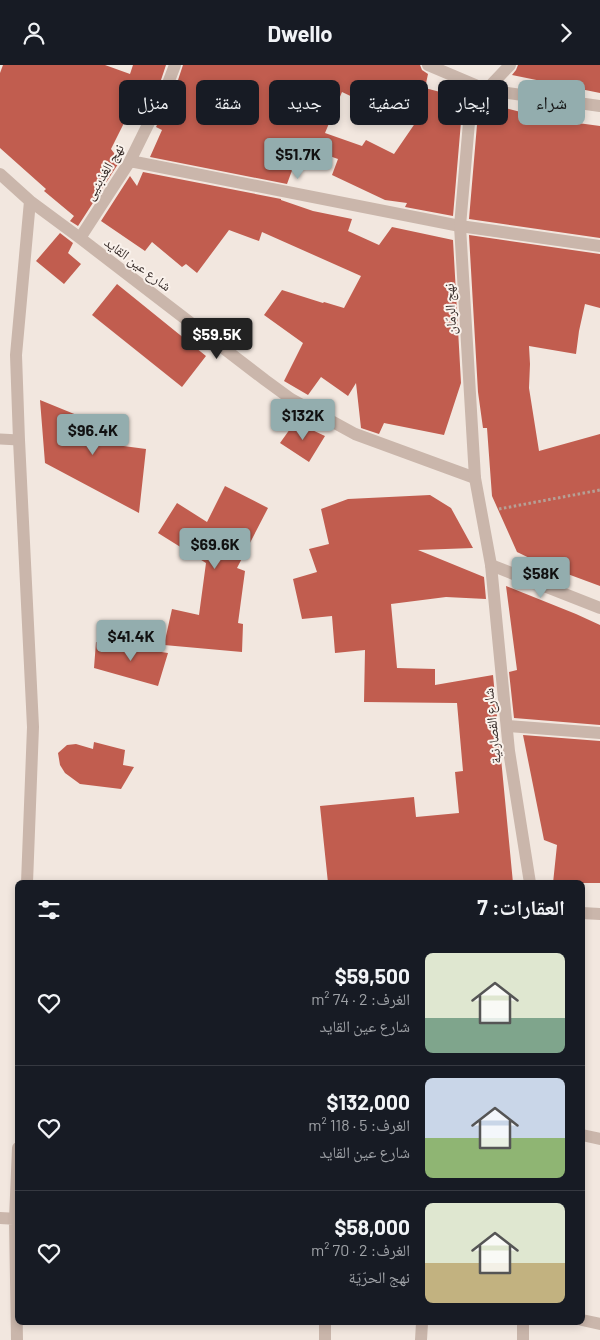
<!DOCTYPE html>
<html lang="ar">
<head>
<meta charset="utf-8">
<style>
	:root { --surface:#171b24; --page:#242831; --text:#f1f3f6; --muted:#9ea1a6; --line:#363941; --accent:#93adae }
	body { margin:0; font-family:Barlow,"Noto Naskh Arabic",sans-serif; background:var(--page); color:var(--text); direction:rtl; height:100vh; display:flex; flex-direction:column; font-size:19px; white-space:nowrap }
	* { box-sizing:border-box; margin:0 }
	p { font-size:16px; color:var(--muted) }
	.icon { flex:none; width:28px; height:28px; fill:none; stroke:currentColor; stroke-width:2; stroke-linecap:round; stroke-linejoin:round }
	.map { position:relative; flex:1; overflow:hidden; direction:ltr }
	.side { position:absolute; left:15px; top:815px; width:570px; height:445px; display:flex; flex-direction:column; background:var(--surface); border-radius:8px; box-shadow:0 2px 8px #0003; direction:rtl }
	.side>* { flex:none }
	.top-card { position:absolute; left:15px; top:15px; width:570px; height:45px; direction:rtl; display:flex; gap:10px }
	.price { position:absolute; translate:-50% -42px; padding:0 11px; border-radius:5px; background:var(--accent); color:#111; font-size:16px; line-height:32px; filter:drop-shadow(0 1px 2px #0008) }
	.price::after { content:''; position:absolute; left:50%; top:30px; width:15px; height:11px; margin-left:-8px; background:inherit; clip-path:polygon(0 0,100% 0,50% 100%) }
	.price.on { background:#222; color:#fff }
	ul { padding:0; list-style:none }
	li { display:flex; align-items:center; gap:15px; height:125px; padding:0 20px }
	li+li { border-top:1px solid var(--line) }
	li span { display:grid; place-items:center; flex:none; width:140px; height:100px; border-radius:8px; color:#555 }
	li>.icon { margin-inline-start:auto }
	span .icon { width:60px; height:60px; fill:#fffc; stroke-width:1 }
	li b { font-size:21px }
	h2 { display:flex; justify-content:space-between; align-items:center; height:60px; padding:0 20px; font-size:21px }
	.pill { padding:0 18px; border-radius:8px; background:var(--surface); box-shadow:0 2px 8px #0003; font-size:18px; line-height:45px }
	.pill.on { background:var(--accent); color:#111 }
	header { display:flex; justify-content:space-between; align-items:center; height:65px; padding:0 20px; background:var(--surface); font-size:22px; font-weight:700 }
	.map>svg:first-child { display:block }
	.building { fill:#c15d4f; fill-rule:evenodd }
	.lines { fill:none; stroke-linecap:round; stroke-linejoin:round }
	.path { stroke:#b6a096; stroke-width:3; stroke-dasharray:2.5 2.5; stroke-linecap:butt }
	.service { stroke:#cab6ab; stroke-width:11 }
	.minor { stroke:#cab6ab; stroke-width:12 }
	.tertiary { stroke:#cab6ab; stroke-width:12 }
	.labels { text-anchor:middle; stroke-width:4; stroke-linejoin:round; paint-order:stroke }
	.street-label { font-size:14px; fill:#382d2a; stroke:#faf2ec }
</style>
</head>
<body>
<header><svg class="icon" aria-label="forward" viewBox="0 0 24 24"><path d="M9 5l7 7-7 7"/></svg>Dwello<svg class="icon" aria-label="person" viewBox="0 0 24 24"><circle cx="12" cy="8" r="4"/><path d="M4 21q1-7 8-7t8 7"/></svg></header>
<div class="map">
<svg width="600" height="1275" viewBox="0 0 600 1275">
	<rect width="100%" height="100%" fill="#f2e7df"/>
	<!-- building -->
	<path class="building" d="M 3,0 L 105,0 L 130,9 L 133,0 L 166,0 L 160,18 L 140,56 L 127,52 L 111,84 L 120,96 L 78,161 L 70,156 L 74,151 L 44,126 L 46,124 L 0,83 L 0,8 Z
		M 183,0 L 420,0 L 422,5 L 428,9 L 425,23 L 444,28 L 442,30 L 465,38 L 462,45 L 453,151 L 405,142 L 407,138 L 385,135 L 332,110 L 338,94 L 301,81 L 287,119 L 150,92 L 162,65 L 156,62 L 175,24 ZM 342,27 L 376,43 L 379,37 L 418,54 L 394,89 L 366,75 L 362,81 L 325,68 Z
		M 518,0 L 600,0 L 600,28 L 512,10 L 516,5 Z
		M 490,39 L 548,54 L 600,61 L 600,173 L 469,154 L 478,48 L 480,44 L 488,47 Z
		M 143,107 L 281,134 L 281,135 L 313,146 L 352,154 L 348,166 L 379,180 L 392,162 L 453,175 L 461,318 L 444,370 L 384,358 L 379,369 L 361,363 L 356,318 L 348,331 L 321,312 L 308,330 L 284,316 L 303,278 L 264,250 L 282,225 L 323,238 L 324,237 L 344,243 L 361,211 L 262,167 L 259,176 L 229,165 L 197,208 L 186,199 L 182,202 L 152,177 L 145,186 L 101,156 L 130,111 L 137,121 Z
		M 60,168 L 73,178 L 68,188 L 81,199 L 64,219 L 36,196 Z
		M 469,170 L 600,189 L 600,243 L 585,239 L 579,266 L 576,289 L 529,281 L 530,299 L 529,323 L 539,386 L 600,369 L 600,521 L 546,501 L 517,487 L 492,431 L 487,363 L 483,363 L 478,327 Z
		M 117,219 L 206,291 L 182,322 L 92,250 Z
		M 40,335 L 111,364 L 110,370 L 119,371 L 116,380 L 146,384 L 139,448 L 45,398 Z
		M 295,357 L 325,371 L 309,397 L 280,378 Z
		M 225,421 L 268,443 L 237,503 L 245,506 L 238,558 L 243,559 L 242,587 L 164,580 L 172,544 L 199,550 L 206,498 L 158,468 L 177,438 L 207,457 Z
		M 430,430 L 451,443 L 473,483 L 418,485 L 484,512 L 486,534 L 446,532 L 391,539 L 397,603 L 435,604 L 435,620 L 493,610 L 513,818 L 328,818 L 320,741 L 414,732 L 416,752 L 459,748 L 455,707 L 463,706 L 457,638 L 364,637 L 365,585 L 335,588 L 332,551 L 302,554 L 293,514 L 317,507 L 309,484 L 329,479 L 321,444 L 348,434 Z
		M 506,521 L 576,549 L 600,560 L 600,660 L 514,653 L 509,607 L 517,605 Z
		M 96,577 L 168,588 L 158,621 L 94,603 Z
		M 523,670 L 600,676 L 600,818 L 553,818 L 557,780 L 544,775 Z
		M 94,677 L 125,685 L 123,700 L 134,702 L 121,724 L 80,719 L 65,708 L 60,700 L 58,688 L 67,680 L 76,679 L 93,684 Z"/>
	<g class="lines">
		<!-- path -->
		<path class="path" d="M 499,444 L 600,425"/>
		<!-- service -->
		<path class="service" d="M 0,374 L 19,375"/>
		<!-- minor -->
		<path class="minor" d="M 428,0 L 487,25 L 600,41
			M 130,96 L 460,161 L 600,181
			M 0,109 L 30,136 L 80,173 L 265,315 L 291,334 L 355,369 L 475,413
			M 80,173 L 130,96 L 167,21 L 175,0
			M 491,500 L 600,543
			M 507,661 L 600,668
			M 27,818 L 33,662 L 19,375 L 16,290 L 30,136
			M 582,848 L 600,849
			M 582,1070 L 600,1074
			M 0,1153 L 18,1154
			M 582,1255 L 600,1259
			M 17,1275 L 15,1154 L 18,1083
			M 325,1275 L 325,1258
			M 421,1275 L 422,1258"/>
		<!-- tertiary -->
		<path class="tertiary" d="M 510,0 L 473,39 L 470,46 L 460,161 L 475,413 L 491,500 L 509,686 L 530,818
			M 523,1258 L 523,1275"/>
	</g>
	<g class="labels">
		<!-- street labels -->
		<g class="street-label">
			<text transform="translate(104 107) rotate(-59)" y="5">نهج الغذبنيى</text>
			<text transform="translate(138 199) rotate(37)" y="5">شارع عين القايد</text>
			<text transform="translate(450 244) rotate(-93)" y="5">نهج الرمّان</text>
			<text transform="translate(492 661) rotate(-96)" y="5">شارع القصارنية</text>
		</g>
	</g>
</svg>
<b class="price" style="left:298px;top:115px">$51.7K</b>
<b class="price on" style="left:217px;top:295px">$59.5K</b>
<b class="price" style="left:303px;top:376px">$132K</b>
<b class="price" style="left:93px;top:391px">$96.4K</b>
<b class="price" style="left:215px;top:505px">$69.6K</b>
<b class="price" style="left:541px;top:534px">$58K</b>
<b class="price" style="left:131px;top:597px">$41.4K</b>
<div class="top-card">
<a class="pill on">شراء</a>
<a class="pill">إيجار</a>
<a class="pill">تصفية</a>
<a class="pill">جديد</a>
<a class="pill">شقة</a>
<a class="pill">منزل</a>
</div>
<section class="side">
<h2>العقارات: 7<svg class="icon" aria-label="filters" viewBox="0 0 24 24"><path d="M4 7h16M4 17h16"/><circle cx="9" cy="7" r="2"/><circle cx="15" cy="17" r="2"/></svg></h2>
<ul>
<li><span style="background:linear-gradient(#dfe7d0 65%,#7fa58c 0)"><svg class="icon" aria-label="home" viewBox="0 0 24 24"><path d="M3 11l9-7 9 7M6 9v11h12V9"/></svg></span><div><b>$59,500</b><p>الغرف: 2 · 74 m²</p><p>شارع عين القايد</p></div><svg class="icon" aria-label="heart" viewBox="0 0 24 24"><path d="M12 20l-8-8c-3-5 5-10 8-4 3-6 11-1 8 4z"/></svg></li>
<li><span style="background:linear-gradient(#c9d6e8 60%,#8fb573 0)"><svg class="icon" aria-label="home" viewBox="0 0 24 24"><path d="M3 11l9-7 9 7M6 9v11h12V9"/></svg></span><div><b>$132,000</b><p>الغرف: 5 · 118 m²</p><p>شارع عين القايد</p></div><svg class="icon" aria-label="heart" viewBox="0 0 24 24"><path d="M12 20l-8-8c-3-5 5-10 8-4 3-6 11-1 8 4z"/></svg></li>
<li><span style="background:linear-gradient(#dfe7d0 60%,#c2b280 0)"><svg class="icon" aria-label="home" viewBox="0 0 24 24"><path d="M3 11l9-7 9 7M6 9v11h12V9"/></svg></span><div><b>$58,000</b><p>الغرف: 2 · 70 m²</p><p>نهج الحرّيّة</p></div><svg class="icon" aria-label="heart" viewBox="0 0 24 24"><path d="M12 20l-8-8c-3-5 5-10 8-4 3-6 11-1 8 4z"/></svg></li>
</ul>
</section>
</div>
</body>
</html>
